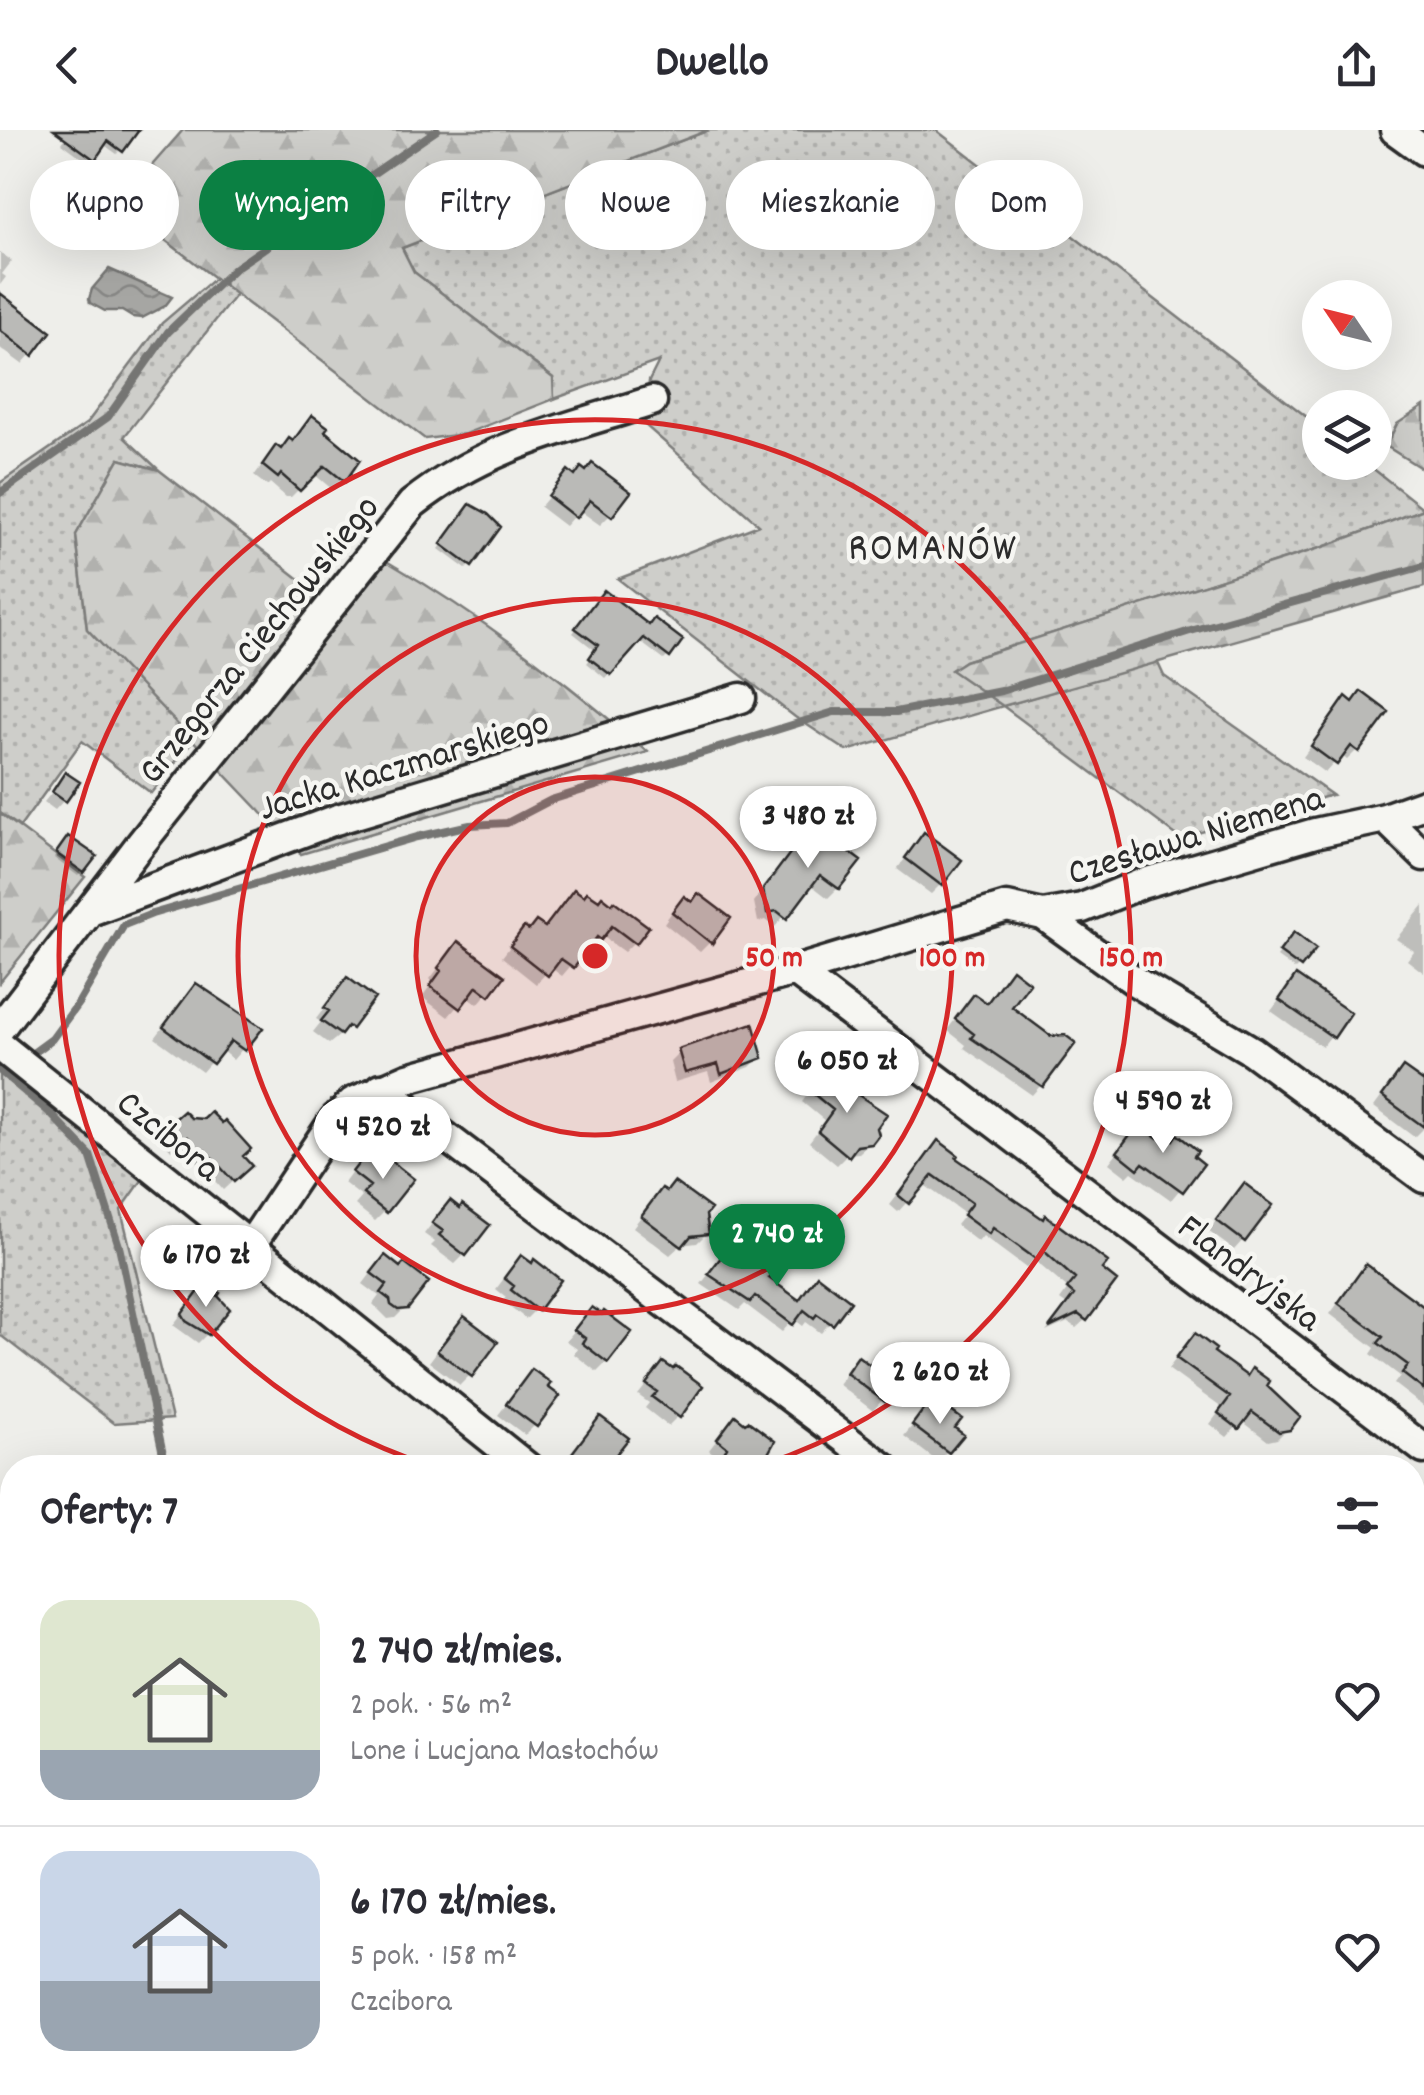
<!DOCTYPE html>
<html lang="pl">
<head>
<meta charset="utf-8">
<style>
	:root { --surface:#fff; --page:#f2f2f3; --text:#2b2b33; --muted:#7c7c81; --line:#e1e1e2; --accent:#0b8043 }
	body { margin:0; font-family:Dekko,sans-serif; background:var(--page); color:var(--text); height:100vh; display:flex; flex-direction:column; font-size:38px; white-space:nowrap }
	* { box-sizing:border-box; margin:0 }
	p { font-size:32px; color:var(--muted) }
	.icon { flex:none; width:55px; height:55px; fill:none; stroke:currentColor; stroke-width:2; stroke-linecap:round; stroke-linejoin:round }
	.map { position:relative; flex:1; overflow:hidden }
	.details { position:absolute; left:0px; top:1325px; width:1425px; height:640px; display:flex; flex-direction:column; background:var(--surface); border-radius:40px 40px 0 0; box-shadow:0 10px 40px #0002 }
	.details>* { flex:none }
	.hud { position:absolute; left:30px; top:30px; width:1365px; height:90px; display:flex; gap:20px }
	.needle { width:65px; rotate:305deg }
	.controls { position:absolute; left:1302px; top:150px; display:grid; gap:20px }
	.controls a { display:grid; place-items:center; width:90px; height:90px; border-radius:50%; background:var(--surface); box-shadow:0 10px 40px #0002; font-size:50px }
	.price { position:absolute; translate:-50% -85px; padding:0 22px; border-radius:35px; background:#fff; color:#222; font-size:32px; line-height:65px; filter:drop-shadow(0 2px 5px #0008) }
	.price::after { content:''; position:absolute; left:50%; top:60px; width:30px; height:22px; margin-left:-15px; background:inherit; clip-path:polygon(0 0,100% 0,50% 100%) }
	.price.selected { background:var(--accent); color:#fff }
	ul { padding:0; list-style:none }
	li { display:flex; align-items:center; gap:30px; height:250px; padding:0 40px }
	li+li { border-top:2px solid var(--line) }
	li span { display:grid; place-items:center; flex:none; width:280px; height:200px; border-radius:30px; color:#555 }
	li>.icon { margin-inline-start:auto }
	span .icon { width:120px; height:120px; fill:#fffc; stroke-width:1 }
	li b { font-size:42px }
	h2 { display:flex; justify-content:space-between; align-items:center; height:120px; padding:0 40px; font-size:42px }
	.pill { padding:0 35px; border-radius:45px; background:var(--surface); box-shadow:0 10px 40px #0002; font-size:35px; line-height:90px }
	.pill.selected { background:var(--accent); color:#fff }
	header { display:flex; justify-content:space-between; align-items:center; height:130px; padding:0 40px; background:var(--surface); font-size:45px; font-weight:700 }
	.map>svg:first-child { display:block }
	.grass { fill:url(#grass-dots); stroke:#7c7c7a; stroke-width:2.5 }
	.forest { fill:url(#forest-firs); stroke:#7c7c7a; stroke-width:2.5 }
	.water { fill:url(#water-waves); stroke:#757573; stroke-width:2.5 }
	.shadow { fill:#0003 }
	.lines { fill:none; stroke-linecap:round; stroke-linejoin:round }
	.stream { stroke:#757573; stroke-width:8 }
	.building { fill:#babab7; stroke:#2b2b2b; stroke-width:2.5 }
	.street-casing { stroke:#2b2b2b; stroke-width:35 }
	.path { stroke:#2b2b2b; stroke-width:4; stroke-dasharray:2.5 8; stroke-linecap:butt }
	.street { stroke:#f6f6f2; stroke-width:28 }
	.ring { fill:none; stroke:#d62828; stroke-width:5 }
	.labels { text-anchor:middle; stroke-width:9; stroke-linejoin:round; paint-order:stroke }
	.street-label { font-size:38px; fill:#2b2b2b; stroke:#f6f6f2 }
	.neighbourhood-label { font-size:40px; letter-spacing:2.5px; fill:#2b2b2b; stroke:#f6f6f2 }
	.centre { fill:#d62828; stroke:#f6f6f2; stroke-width:5 }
	.ring-label { font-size:30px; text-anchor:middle; font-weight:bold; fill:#d62828; stroke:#f6f6f2; stroke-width:9; stroke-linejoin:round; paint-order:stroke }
</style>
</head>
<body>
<header><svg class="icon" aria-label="back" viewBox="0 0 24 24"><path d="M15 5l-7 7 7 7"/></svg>Dwello<svg class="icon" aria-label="share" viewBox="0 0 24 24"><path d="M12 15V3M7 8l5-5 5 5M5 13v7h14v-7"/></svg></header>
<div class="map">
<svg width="1424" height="1965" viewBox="0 0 1424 1965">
	<defs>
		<pattern id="grass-dots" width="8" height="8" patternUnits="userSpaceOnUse" patternTransform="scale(2.5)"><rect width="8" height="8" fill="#cececa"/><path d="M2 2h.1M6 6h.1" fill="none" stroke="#b1b1ae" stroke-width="1.8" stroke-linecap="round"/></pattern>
		<pattern id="forest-firs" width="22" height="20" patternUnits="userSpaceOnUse" patternTransform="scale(2.5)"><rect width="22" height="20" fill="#cececa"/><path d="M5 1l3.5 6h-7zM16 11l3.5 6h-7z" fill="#b1b1ae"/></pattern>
		<pattern id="water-waves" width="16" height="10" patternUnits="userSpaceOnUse" patternTransform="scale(2.5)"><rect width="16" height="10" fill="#a6a6a3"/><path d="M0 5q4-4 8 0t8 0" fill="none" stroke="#878785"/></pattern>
	</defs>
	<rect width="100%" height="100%" fill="#eeeeea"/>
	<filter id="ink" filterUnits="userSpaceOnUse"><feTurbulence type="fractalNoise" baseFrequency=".01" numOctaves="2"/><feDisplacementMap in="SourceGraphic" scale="20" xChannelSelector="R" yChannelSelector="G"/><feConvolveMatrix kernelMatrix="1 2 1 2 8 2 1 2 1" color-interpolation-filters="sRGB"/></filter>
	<g filter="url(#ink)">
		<!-- grass -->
		<path class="grass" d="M 709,0 L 936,0 L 1320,297 L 1320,332 L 1366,333 L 1424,379 L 1323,417 L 965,531 L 952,540 L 1003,576 L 1157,531 L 1164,546 L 1332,665 L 1180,708 L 1003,576 L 847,621 L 795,587 L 618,449 L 759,395 L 645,295 L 649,251 L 659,231 L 554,269 L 553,248 L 414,142 L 402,118 Z
			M 216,147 L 237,163 L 124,307 L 159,340 L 119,329 L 76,405 L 87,499 L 193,610 L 151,663 L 82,611 L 20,697 L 0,683 L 0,353 L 87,293 L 162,193 Z
			M 0,932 L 143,1049 L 121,1080 L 172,1289 L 114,1293 L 0,1205 Z"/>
		<!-- forest -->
		<path class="forest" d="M 183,0 L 709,0 L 402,118 L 414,142 L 553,248 L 554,269 L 465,304 L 425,309 L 118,74 Z
			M 1424,276 L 1424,340 L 1386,316 L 1397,294 Z
			M 119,329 L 159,340 L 315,461 L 388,432 C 481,486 565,551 648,622 L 301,724 L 87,499 L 76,405 Z
			M 1424,379 L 1424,457 L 1003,576 L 951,540 L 965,531 L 1323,417 Z
			M 0,683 L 85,747 L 0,852 Z
			M 0,1849 L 12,1855 L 12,1952 L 251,1953 L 300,1965 L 0,1965 Z"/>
		<!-- water -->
		<path class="water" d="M 109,139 L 172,167 L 165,176 L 142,188 L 132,187 L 122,181 L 105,181 L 90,173 L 89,169 L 92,159 Z"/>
		<!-- shadow -->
		<path class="shadow" d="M 71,0 L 130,0 L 117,24 L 103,14 L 89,33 L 62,13 Z
			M 0,122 L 12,131 L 2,144 L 6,147 L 0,155 Z
			M 0,163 L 31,224 L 22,234 L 0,218 Z
			M 302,298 L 321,302 L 357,330 L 333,360 L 314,344 L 291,367 L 286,367 L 270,353 L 267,356 L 254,346 L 267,328 L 291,313 Z
			M 568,344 L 610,385 L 600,395 L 579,380 L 565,396 L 540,377 Z
			M 466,382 L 470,435 L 466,439 L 439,419 Z
			M 600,468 L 668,526 L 664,530 L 639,511 L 605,548 L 587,533 L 596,521 L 573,503 Z
			M 1346,569 L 1352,574 L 1357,620 L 1347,630 L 1341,625 L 1325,643 L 1303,627 Z
			M 66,645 L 64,670 L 55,680 L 44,672 Z
			M 924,705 L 941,754 L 931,764 L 897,739 Z
			M 802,707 L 838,758 L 828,768 L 810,754 L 775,797 L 766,790 L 758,792 L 754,772 Z
			M 64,713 L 82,742 L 78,746 L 54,728 Z
			M 574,762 L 634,812 L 624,822 L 602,806 L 590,819 L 587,817 L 562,846 L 551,838 L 536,854 L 502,827 L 515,810 L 543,799 Z
			M 1424,775 L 1424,843 L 1407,830 L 1414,821 L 1396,809 Z
			M 674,779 L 710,812 L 700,822 L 664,793 Z
			M 1290,810 L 1299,836 L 1295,840 L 1277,827 Z
			M 449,824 L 501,847 L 478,874 L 466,866 L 448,887 L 422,867 L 433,852 L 430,849 Z
			M 1296,848 L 1348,884 L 1322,917 L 1271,881 Z
			M 338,860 L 350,897 L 329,914 L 313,902 L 321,892 L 316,889 Z
			M 187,866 L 259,899 L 233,930 L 221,920 L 202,942 L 155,908 Z
			M 965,877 L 1008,877 L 1041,955 L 1032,965 L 964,918 L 966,915 L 947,900 Z
			M 680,922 L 760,927 L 750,937 L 711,952 L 708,942 L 675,952 L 670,932 Z
			M 1394,950 L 1421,954 L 1424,951 L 1424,997 L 1414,1007 L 1374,977 Z
			M 815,955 L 875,997 L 870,1013 L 859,1023 L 848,1024 L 837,1035 L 809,1012 L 825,991 L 802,972 Z
			M 184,984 L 249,1036 L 223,1060 L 196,1030 L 187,1027 L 177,1015 L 171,1020 L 160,1007 Z
			M 1129,1007 L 1190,1027 L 1200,1035 L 1171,1070 L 1132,1042 L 1127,1047 L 1109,1033 Z
			M 938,1013 L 952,1029 L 1104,1133 L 1086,1189 L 1076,1198 L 1068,1192 L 1046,1202 L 1067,1175 L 1060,1170 L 1068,1159 L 1034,1130 L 1026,1138 L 983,1106 L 978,1112 L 956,1095 L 965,1084 L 923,1054 L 898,1082 L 890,1075 Z
			M 356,1037 L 383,1041 L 385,1081 L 375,1091 L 355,1075 L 362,1067 L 344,1053 Z
			M 1244,1056 L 1243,1110 L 1234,1120 L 1208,1101 Z
			M 653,1071 L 707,1103 L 697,1113 L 681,1115 L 670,1125 L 633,1097 Z
			M 440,1083 L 465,1124 L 455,1134 L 431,1116 L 435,1112 L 424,1104 Z
			M 723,1126 L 798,1172 L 808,1158 L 848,1171 L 821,1203 L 806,1192 L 803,1196 L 794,1189 L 782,1202 L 745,1174 L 739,1180 L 701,1154 Z
			M 532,1136 L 536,1179 L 526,1189 L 503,1171 L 506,1167 L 496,1159 L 512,1138 Z
			M 375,1138 L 400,1140 L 406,1177 L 395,1188 L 388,1189 L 373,1174 L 379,1166 L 363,1154 Z
			M 1357,1147 L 1424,1226 L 1424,1277 L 1394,1254 L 1400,1246 L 1371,1224 L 1375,1218 L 1330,1184 Z
			M 196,1166 L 208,1203 L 198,1213 L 173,1195 Z
			M 583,1190 L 607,1232 L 597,1242 L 574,1224 L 577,1219 L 566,1211 Z
			M 454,1199 L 470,1245 L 460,1255 L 429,1232 Z
			M 1186,1216 L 1263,1256 L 1288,1298 L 1277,1309 L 1268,1311 L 1242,1291 L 1227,1307 L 1210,1294 L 1222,1278 L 1168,1239 Z
			M 868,1237 L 901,1247 L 873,1281 L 838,1254 L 849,1240 Z
			M 532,1242 L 535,1295 L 525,1305 L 498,1285 Z
			M 654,1245 L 678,1286 L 668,1296 L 645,1278 L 649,1273 L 638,1265 Z
			M 917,1290 L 951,1298 L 960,1305 L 938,1332 L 904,1306 Z
			M 591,1299 L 609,1330 L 601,1338 L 569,1338 L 564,1334 Z
			M 725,1299 L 752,1338 L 722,1338 L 716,1333 L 719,1328 L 709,1320 Z
			M 1412,1391 L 1424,1401 L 1424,1419 L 1412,1432 Z
			M 0,1573 L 12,1581 L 12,1757 L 0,1770 L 0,1645 L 4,1637 L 0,1634 Z
			M 1417,1633 L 1424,1638 L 1424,1694 L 1421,1698 L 1412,1691 L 1412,1637 Z"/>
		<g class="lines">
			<!-- stream -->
			<path class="stream" d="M 0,363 L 108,287 L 168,202 L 235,138 L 437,0
				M 26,928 L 52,909 L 79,872 L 124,795 L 152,784 L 417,707 L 470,695 L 507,693 L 551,670 L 834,582 L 896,582 L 1001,561 L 1187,502 L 1424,436
				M 0,941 L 49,982 L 90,1025 L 119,1116 L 166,1338"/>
		</g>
		<!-- building -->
		<path class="building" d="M 54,0 L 139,0 L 123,22 L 108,11 L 95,30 Z
			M 0,163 L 51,202 L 33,226 L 0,200 Z
			M 312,285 L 328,297 L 325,301 L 360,330 L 345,352 L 325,336 L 300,361 L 281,344 L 278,348 L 262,335 L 276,315 L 281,319 L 289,308 L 293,311 Z
			M 592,333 L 631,362 L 612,387 L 590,370 L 576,388 L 548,366 L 568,340 L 575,346 L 581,337 L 586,341 Z
			M 470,374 L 488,384 L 501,397 L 472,437 L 441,414 Z
			M 604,460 L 649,495 L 654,488 L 683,510 L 670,528 L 644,508 L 611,545 L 589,528 L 598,515 L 575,498 Z
			M 1361,561 L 1389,582 L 1359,622 L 1351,616 L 1337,635 L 1311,616 L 1346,566 L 1353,572 Z
			M 65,642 L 80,652 L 66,672 L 52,662 Z
			M 812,694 L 861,731 L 839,759 L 820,745 L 787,789 L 777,781 L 767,783 L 763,759 Z
			M 924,702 L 962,730 L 942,756 L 905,728 Z
			M 68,706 L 97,726 L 84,743 L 56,723 Z
			M 574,759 L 584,766 L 587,762 L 599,770 L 602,766 L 612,774 L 614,771 L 649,797 L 636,814 L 612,796 L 601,810 L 597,807 L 574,838 L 561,829 L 548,846 L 510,816 L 524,797 L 529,800 L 536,791 L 545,797 Z
			M 698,763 L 731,788 L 712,814 L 672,782 L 684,766 L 692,772 Z
			M 1294,802 L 1316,819 L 1301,838 L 1279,822 Z
			M 458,811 L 505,846 L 490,866 L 477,856 L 460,879 L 430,856 L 441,841 L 438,838 Z
			M 1012,839 L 1030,853 L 1012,877 L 1051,906 L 1065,905 L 1076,913 L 1043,957 L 971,908 L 974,904 L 955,889 L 974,864 L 987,873 Z
			M 1296,845 L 1351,883 L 1334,908 L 1279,870 Z
			M 347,847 L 375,868 L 352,899 L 348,896 L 341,905 L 321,891 L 329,881 L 324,878 Z
			M 196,853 L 263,898 L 245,921 L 231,911 L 213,934 L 163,897 Z
			M 753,893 L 763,928 L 721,944 L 718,934 L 685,943 L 678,919 Z
			M 1403,937 L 1424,952 L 1424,997 L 1382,966 Z
			M 824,942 L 887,984 L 877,998 L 879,1005 L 872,1014 L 857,1016 L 849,1027 L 818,1001 L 833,980 L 810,961 Z
			M 184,981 L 191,988 L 204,989 L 211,982 L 222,993 L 225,990 L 251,1019 L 243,1026 L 252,1036 L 234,1052 L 206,1021 L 197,1017 L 188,1007 L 182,1012 L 168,995 Z
			M 1138,994 L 1158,1008 L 1162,1002 L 1173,1010 L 1177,1004 L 1198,1021 L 1194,1026 L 1204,1034 L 1183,1062 L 1143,1033 L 1138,1039 L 1117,1022 Z
			M 938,1010 L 958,1025 L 956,1028 L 1043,1089 L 1045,1085 L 1108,1132 L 1102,1139 L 1117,1151 L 1087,1191 L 1078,1184 L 1049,1198 L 1074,1165 L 1067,1159 L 1075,1149 L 1044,1121 L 1037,1130 L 993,1098 L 989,1104 L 963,1085 L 972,1073 L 933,1045 L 909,1074 L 898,1065 Z
			M 366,1024 L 384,1038 L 390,1030 L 414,1049 L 387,1083 L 363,1064 L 370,1056 L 352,1042 Z
			M 674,1052 L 711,1079 L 706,1085 L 709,1104 L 691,1106 L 682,1117 L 641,1086 L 662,1058 L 667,1061 Z
			M 1244,1053 L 1273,1075 L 1245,1112 L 1216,1090 Z
			M 450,1070 L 460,1078 L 462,1074 L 490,1095 L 466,1126 L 439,1105 L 443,1101 L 432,1093 Z
			M 732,1113 L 772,1144 L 769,1148 L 799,1170 L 817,1145 L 851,1171 L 833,1195 L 817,1184 L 814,1188 L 804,1180 L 793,1195 L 755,1166 L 750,1172 L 708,1144 Z
			M 385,1125 L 400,1137 L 404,1133 L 429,1152 L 408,1179 L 398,1180 L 391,1175 L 390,1170 L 381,1163 L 387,1155 L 371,1143 Z
			M 521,1125 L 532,1133 L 534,1129 L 561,1150 L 538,1181 L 511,1160 L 514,1156 L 504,1148 Z
			M 1366,1134 L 1424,1177 L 1424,1260 L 1402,1243 L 1408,1235 L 1378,1213 L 1383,1207 L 1338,1173 Z
			M 205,1153 L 220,1163 L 218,1166 L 230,1179 L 209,1205 L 186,1191 L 182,1184 Z
			M 592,1177 L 602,1184 L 604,1181 L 632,1202 L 608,1233 L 582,1213 L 585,1208 L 574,1200 Z
			M 464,1186 L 498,1212 L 472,1247 L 437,1221 Z
			M 1195,1203 L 1216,1219 L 1214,1222 L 1247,1246 L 1252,1238 L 1270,1251 L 1267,1256 L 1300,1287 L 1290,1300 L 1279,1302 L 1252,1282 L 1239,1299 L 1218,1283 L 1230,1267 L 1176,1228 Z
			M 879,1223 L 904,1246 L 885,1272 L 846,1243 L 858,1226 L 870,1235 Z
			M 663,1232 L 673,1239 L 676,1236 L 703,1256 L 680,1288 L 652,1267 L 657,1262 L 646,1254 Z
			M 532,1239 L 551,1253 L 548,1257 L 560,1266 L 537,1297 L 506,1274 Z
			M 943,1275 L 962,1289 L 955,1298 L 964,1305 L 949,1323 L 912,1295 L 926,1276 L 936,1284 Z
			M 735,1285 L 745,1293 L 748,1291 L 775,1311 L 760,1338 L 745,1338 L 724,1322 L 727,1317 L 717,1309 Z
			M 600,1286 L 629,1308 L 610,1332 L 607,1329 L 600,1338 L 592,1338 L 572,1323 Z"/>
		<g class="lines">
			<defs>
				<path id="street" d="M 1395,0 L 1424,21
					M 1385,688 L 1424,726
					M 93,780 L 335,690 L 741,568
					M 1043,785 L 1136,852 L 1252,921 L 1424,1048
					M 795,841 L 1424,1319
					M 0,898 L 139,716 L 412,374 C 486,315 564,299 652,271
					M 0,916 L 528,1338
					M 381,958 L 884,1338
					M 250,1116 L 335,989 L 353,972 L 408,948 L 795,841 L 1007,777 L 1043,785 L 1082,778 L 1141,754 L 1315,703 L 1385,688 L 1424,674
					M 1412,1739 L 1424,1748
					M 0,1837 L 12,1843
					M 1412,1898 L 1424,1890
					M 362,1952 L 450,1965
					M 1187,1952 L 1198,1965
					M 172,1965 L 177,1952
					M 1319,1965 L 1336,1952"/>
			</defs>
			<!-- street casing -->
			<use href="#street" class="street-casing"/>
			<!-- path -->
			<path class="path" d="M 0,1524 L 12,1529
				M 524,1952 L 531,1965"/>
			<!-- street -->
			<use href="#street" class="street"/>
		</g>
	</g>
	<!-- distance rings -->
	<circle cx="595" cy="826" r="179" fill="#d62828" fill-opacity=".12"/>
	<g class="ring">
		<circle cx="595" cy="826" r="179"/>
		<circle cx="595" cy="826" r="357"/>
		<path d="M434 1337A536 536 0 1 1 756 1337"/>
	</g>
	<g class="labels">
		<!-- street labels -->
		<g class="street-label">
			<text transform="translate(257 508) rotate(-51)" y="13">Grzegorza Ciechowskiego</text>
			<text transform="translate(403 633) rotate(-17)" y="13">Jacka Kaczmarskiego</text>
			<text transform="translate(1195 703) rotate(-17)" y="13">Czesława Niemena</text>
			<text transform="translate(170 1004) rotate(39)" y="13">Czcibora</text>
			<text transform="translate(1251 1141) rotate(37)" y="13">Flandryjska</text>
		</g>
		<!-- neighbourhood labels -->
		<g class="neighbourhood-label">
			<text x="933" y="429">ROMANÓW</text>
		</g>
	</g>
	<circle cx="595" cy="826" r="15" class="centre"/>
	<g class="ring-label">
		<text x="774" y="836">50 m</text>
		<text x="952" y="836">100 m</text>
		<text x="1131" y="836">150 m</text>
	</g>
</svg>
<div class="controls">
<a><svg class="needle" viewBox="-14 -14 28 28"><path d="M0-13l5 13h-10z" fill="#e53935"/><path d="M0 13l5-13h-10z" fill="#7c7c81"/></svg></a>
<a><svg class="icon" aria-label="layers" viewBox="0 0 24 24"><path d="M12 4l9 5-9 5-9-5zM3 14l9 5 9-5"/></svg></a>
</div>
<b class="price" style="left:808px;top:741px">3 480 zł</b>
<b class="price" style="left:847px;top:986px">6 050 zł</b>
<b class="price" style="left:1163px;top:1026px">4 590 zł</b>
<b class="price" style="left:383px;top:1052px">4 520 zł</b>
<b class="price selected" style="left:777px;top:1159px">2 740 zł</b>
<b class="price" style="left:206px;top:1180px">6 170 zł</b>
<b class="price" style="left:940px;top:1297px">2 620 zł</b>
<div class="hud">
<a class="pill">Kupno</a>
<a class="pill selected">Wynajem</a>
<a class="pill">Filtry</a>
<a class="pill">Nowe</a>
<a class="pill">Mieszkanie</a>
<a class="pill">Dom</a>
</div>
<section class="details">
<h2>Oferty: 7<svg class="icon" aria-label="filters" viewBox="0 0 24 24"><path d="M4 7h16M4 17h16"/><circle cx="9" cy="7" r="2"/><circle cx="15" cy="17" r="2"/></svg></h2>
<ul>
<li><span style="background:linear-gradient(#dfe7d0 75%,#9aa5b1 0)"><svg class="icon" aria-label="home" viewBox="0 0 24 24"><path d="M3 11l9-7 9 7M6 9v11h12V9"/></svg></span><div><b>2 740 zł/mies.</b><p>2 pok. · 56 m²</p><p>Lone i Lucjana Masłochów</p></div><svg class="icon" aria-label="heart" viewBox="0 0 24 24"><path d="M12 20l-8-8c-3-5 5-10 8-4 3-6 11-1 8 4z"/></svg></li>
<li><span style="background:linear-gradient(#c9d6e8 65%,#9aa5b1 0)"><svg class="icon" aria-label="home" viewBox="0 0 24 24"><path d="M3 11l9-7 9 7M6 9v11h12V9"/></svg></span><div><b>6 170 zł/mies.</b><p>5 pok. · 158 m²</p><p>Czcibora</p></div><svg class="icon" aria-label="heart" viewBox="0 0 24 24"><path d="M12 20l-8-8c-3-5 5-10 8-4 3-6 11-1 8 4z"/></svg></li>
</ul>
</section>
</div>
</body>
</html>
